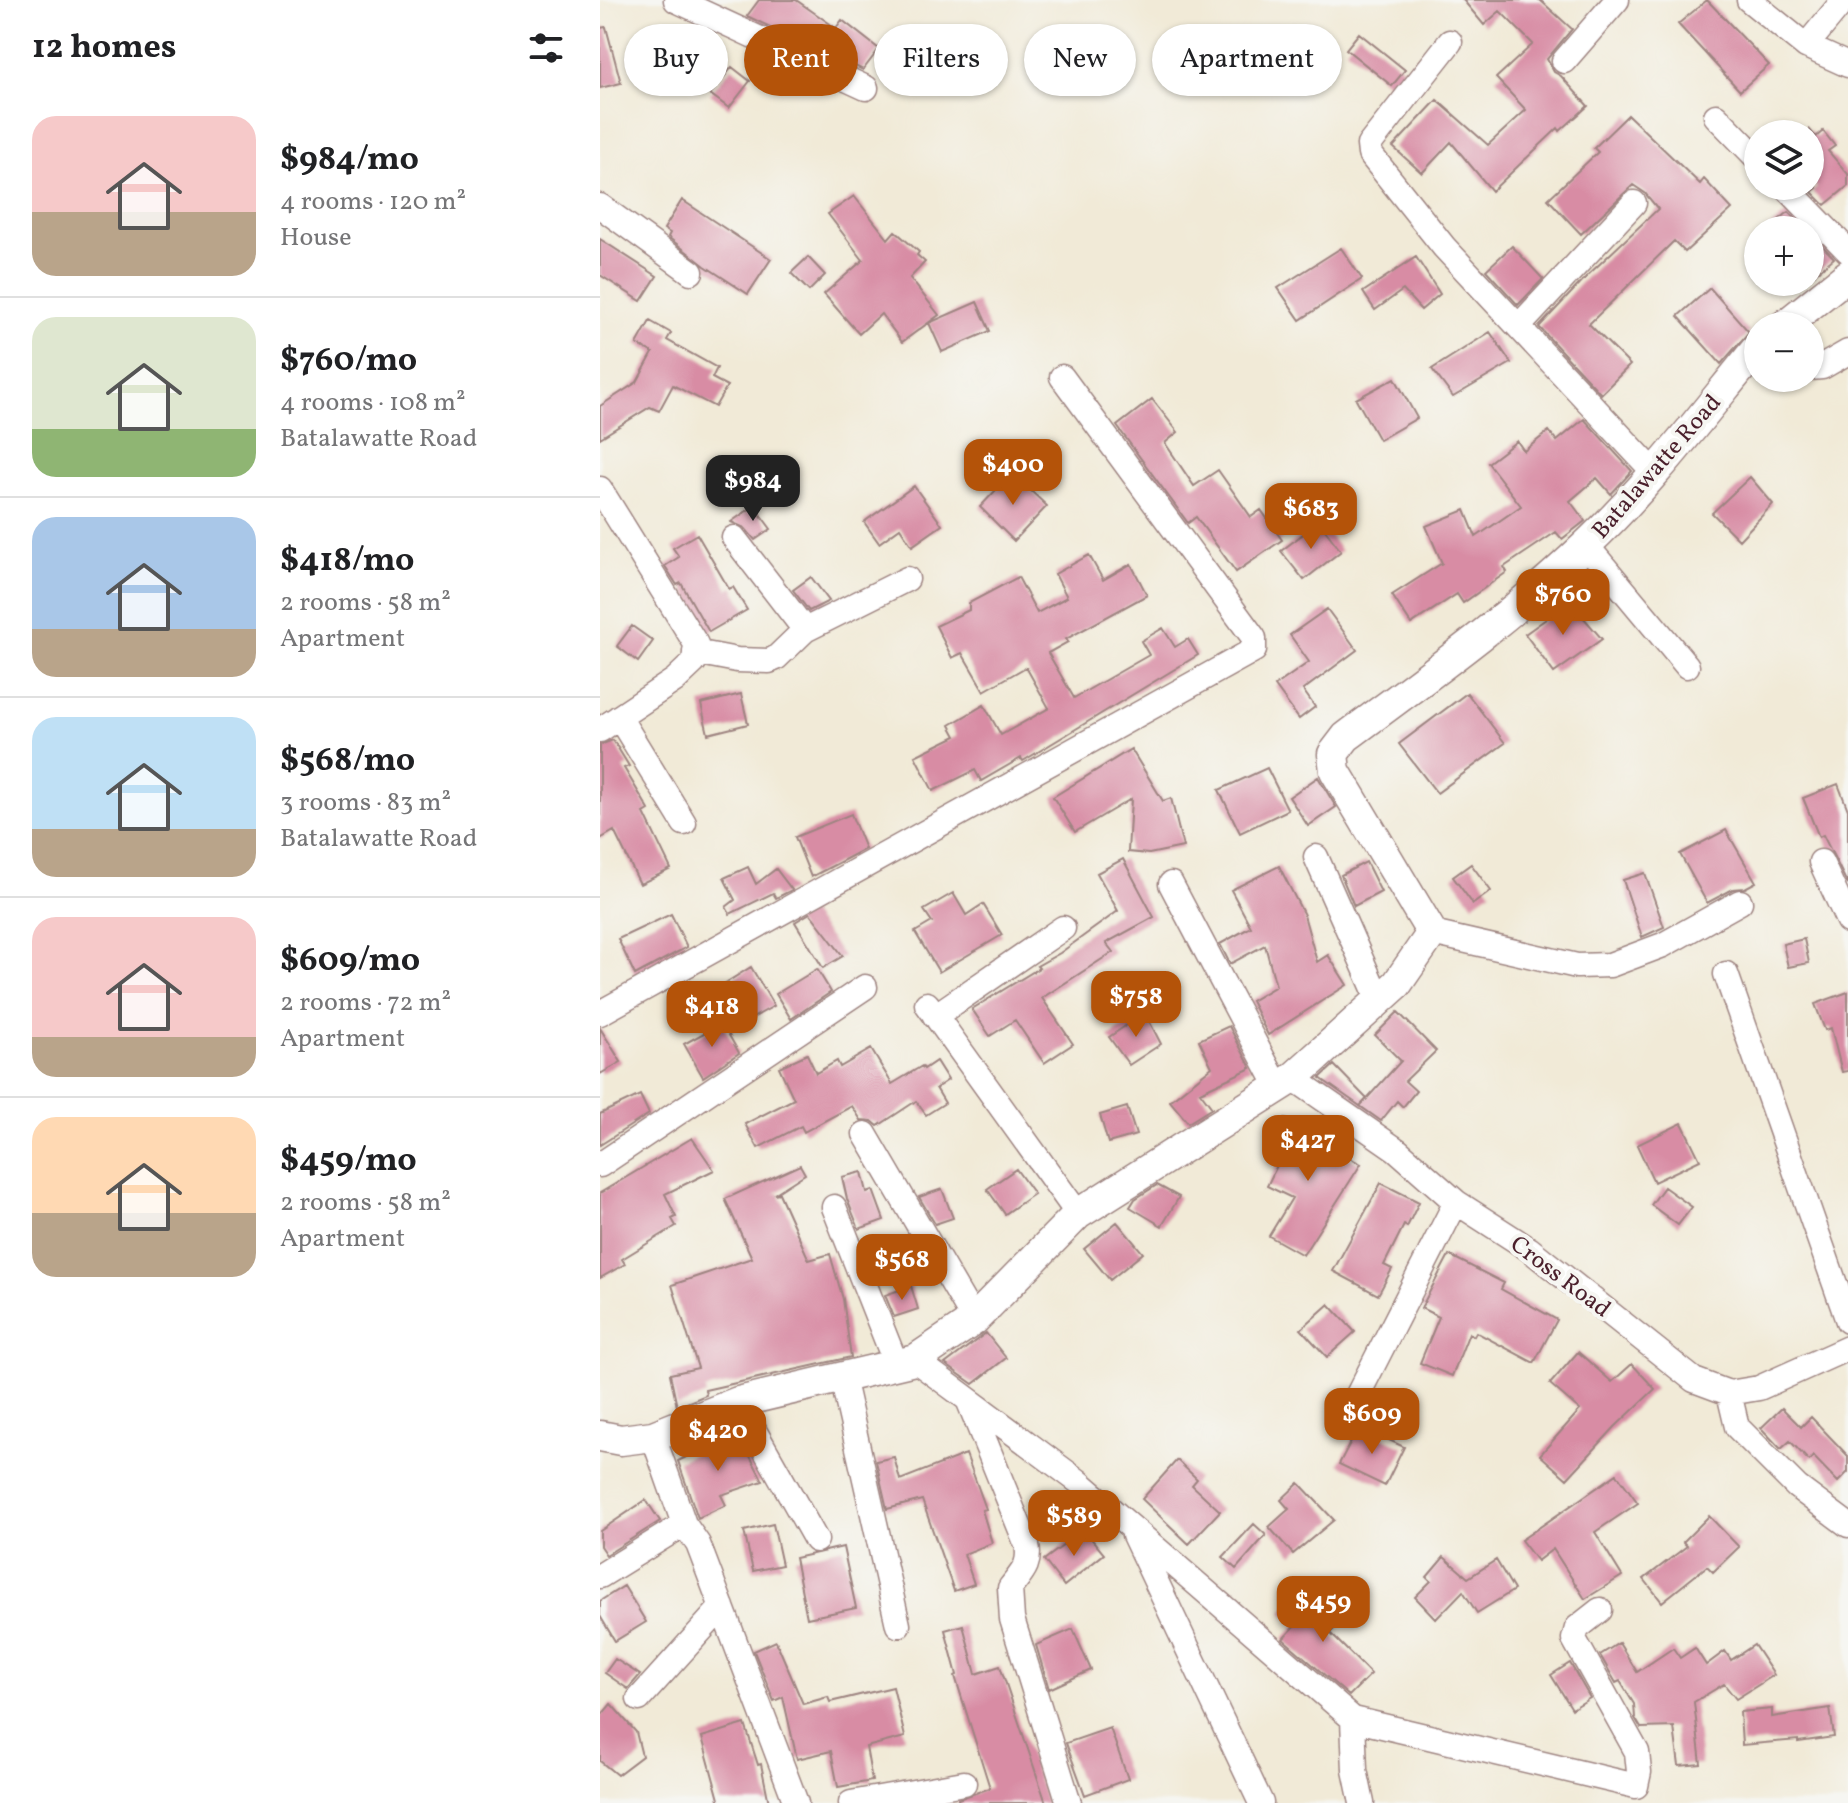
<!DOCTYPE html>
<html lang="en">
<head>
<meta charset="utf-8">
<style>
	:root { --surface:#fff; --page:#f6f6f6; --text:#202124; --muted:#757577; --line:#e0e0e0; --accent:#b45309 }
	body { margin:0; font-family:Vollkorn,serif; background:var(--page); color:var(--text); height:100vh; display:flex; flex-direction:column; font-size:30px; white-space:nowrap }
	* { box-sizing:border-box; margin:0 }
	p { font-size:26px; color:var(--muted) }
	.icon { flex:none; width:44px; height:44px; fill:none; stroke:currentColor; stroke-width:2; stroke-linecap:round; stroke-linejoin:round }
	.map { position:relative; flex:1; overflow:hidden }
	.panel { display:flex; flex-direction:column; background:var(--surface); width:600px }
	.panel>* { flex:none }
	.banner { position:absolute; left:24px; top:24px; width:760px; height:72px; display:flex; gap:16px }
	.tools { position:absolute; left:1144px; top:120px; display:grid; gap:16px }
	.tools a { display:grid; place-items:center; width:80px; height:80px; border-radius:50%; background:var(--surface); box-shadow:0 2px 6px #0004; font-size:40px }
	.price { position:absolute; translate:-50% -68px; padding:0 18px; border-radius:16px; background:var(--accent); color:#fff; font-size:26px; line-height:52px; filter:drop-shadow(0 2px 4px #0008) }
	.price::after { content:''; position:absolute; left:50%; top:48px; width:24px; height:18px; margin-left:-12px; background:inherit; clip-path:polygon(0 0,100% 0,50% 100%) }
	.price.on { background:#222; color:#fff }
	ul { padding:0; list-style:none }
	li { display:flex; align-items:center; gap:24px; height:200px; padding:0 32px }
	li+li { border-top:2px solid var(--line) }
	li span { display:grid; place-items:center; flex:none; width:224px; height:160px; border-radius:24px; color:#555 }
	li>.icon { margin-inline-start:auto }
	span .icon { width:96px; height:96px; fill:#fffc; stroke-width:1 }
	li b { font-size:34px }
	h2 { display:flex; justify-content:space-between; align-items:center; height:96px; padding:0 32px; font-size:34px }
	.pill { padding:0 28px; border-radius:36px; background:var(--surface); box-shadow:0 2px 6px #0004; font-size:28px; line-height:72px }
	.pill.on { background:var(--accent); color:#fff }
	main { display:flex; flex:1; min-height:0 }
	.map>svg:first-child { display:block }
	.building { fill:#d88ca4 }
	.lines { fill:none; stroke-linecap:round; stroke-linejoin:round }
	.minor-casing { stroke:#9e8481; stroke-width:27 }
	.tertiary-casing { stroke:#9e8481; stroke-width:33 }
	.minor { stroke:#fff; stroke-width:24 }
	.tertiary { stroke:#fff; stroke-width:30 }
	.labels { text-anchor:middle; stroke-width:8; stroke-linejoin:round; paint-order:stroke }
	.street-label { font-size:24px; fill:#4a1f2b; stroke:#f6f6f2 }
</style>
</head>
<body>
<main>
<section class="panel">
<h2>12 homes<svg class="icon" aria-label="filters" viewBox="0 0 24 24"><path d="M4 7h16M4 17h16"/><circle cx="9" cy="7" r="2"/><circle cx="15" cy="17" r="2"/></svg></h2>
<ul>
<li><span style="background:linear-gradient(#f6c9c9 60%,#b9a48a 0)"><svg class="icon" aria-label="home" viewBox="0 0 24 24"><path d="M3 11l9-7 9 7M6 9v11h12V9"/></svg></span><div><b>$984/mo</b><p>4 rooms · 120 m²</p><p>House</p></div></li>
<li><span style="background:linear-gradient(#dfe7d0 70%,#8fb573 0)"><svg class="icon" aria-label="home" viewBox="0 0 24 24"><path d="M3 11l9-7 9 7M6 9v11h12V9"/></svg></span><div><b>$760/mo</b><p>4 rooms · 108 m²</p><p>Batalawatte Road</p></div></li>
<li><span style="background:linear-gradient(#a9c7e8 70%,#b9a48a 0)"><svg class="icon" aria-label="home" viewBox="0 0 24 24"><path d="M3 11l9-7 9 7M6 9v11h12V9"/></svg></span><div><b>$418/mo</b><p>2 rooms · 58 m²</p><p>Apartment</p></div></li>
<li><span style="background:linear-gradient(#bfe0f5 70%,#b9a48a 0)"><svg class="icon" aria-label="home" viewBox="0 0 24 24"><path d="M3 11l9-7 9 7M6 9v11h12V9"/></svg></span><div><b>$568/mo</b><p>3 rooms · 83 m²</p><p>Batalawatte Road</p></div></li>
<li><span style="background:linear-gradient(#f6c9c9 75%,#b9a48a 0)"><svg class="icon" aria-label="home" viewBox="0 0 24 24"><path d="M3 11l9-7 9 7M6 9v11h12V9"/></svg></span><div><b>$609/mo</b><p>2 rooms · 72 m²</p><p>Apartment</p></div></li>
<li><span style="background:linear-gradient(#ffd9b3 60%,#b9a48a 0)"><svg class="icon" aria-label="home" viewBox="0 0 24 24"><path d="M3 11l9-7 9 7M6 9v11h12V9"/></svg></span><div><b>$459/mo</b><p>2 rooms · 58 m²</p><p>Apartment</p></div></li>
</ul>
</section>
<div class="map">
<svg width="1248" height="1803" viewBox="0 0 1248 1803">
	<rect width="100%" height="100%" fill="#f6f6f2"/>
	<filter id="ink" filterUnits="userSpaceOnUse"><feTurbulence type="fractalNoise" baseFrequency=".0125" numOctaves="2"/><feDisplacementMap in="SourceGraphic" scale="16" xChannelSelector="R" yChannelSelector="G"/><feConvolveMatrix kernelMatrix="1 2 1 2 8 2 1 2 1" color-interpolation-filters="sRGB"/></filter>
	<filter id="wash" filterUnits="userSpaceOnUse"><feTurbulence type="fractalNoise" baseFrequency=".006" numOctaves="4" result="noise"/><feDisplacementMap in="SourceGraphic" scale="32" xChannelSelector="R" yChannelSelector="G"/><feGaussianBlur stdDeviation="1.8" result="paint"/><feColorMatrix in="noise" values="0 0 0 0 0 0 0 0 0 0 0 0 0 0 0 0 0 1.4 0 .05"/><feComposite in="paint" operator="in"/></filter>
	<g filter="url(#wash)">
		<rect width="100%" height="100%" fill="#f1ead7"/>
		<g id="blocks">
			<!-- building -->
			<path class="building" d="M 159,0 L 196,0 L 236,28 L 242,20 L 279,49 L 263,70 L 203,40 L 202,42 L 147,16 Z
				M 863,0 L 940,0 L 972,29 L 947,59 L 954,72 L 961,76 L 988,106 L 960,131 L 958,128 L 892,191 L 851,142 L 822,173 L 793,147 L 837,100 L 888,145 L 926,110 L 896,78 L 933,44 L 900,11 L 884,25 Z
				M 1107,0 L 1169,65 L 1140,91 L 1078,24 Z
				M 6,27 L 21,83 L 0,88 L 0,28 Z
				M 759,33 L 805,70 L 792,86 L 746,49 Z
				M 132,67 L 150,81 L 129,108 L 110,94 Z
				M 1028,115 L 1100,184 L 1104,179 L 1132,209 L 1085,252 L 1074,241 L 989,324 L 1030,365 L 1001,394 L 939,327 L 988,275 L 1058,209 L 1045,193 L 1033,185 L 981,234 L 948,199 L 998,152 L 994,148 Z
				M 1210,130 L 1216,137 L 1223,131 L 1235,146 L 1228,151 L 1248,174 L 1248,186 L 1225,205 L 1212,192 L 1217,188 L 1210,179 L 1217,173 L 1210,166 Z
				M 254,196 L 288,239 L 295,231 L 319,252 L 317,255 L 325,262 L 310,278 L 339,315 L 302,342 L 281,314 L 259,334 L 224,294 L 263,260 L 228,214 Z
				M 82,200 L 171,259 L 148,294 L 105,266 L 68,237 L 70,233 L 64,229 Z
				M 1189,212 L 1207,230 L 1167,230 L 1186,214 Z
				M 1210,233 L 1234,258 L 1210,278 Z
				M 0,239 L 57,276 L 41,301 L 0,275 Z
				M 912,246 L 943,279 L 918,305 L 886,270 Z
				M 741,248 L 762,279 L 700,320 L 678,288 Z
				M 208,257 L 225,275 L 209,291 L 191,273 Z
				M 816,257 L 840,294 L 821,310 L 803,290 L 775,310 L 763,292 Z
				M 1110,288 L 1149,332 L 1121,364 L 1078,316 Z
				M 377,302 L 390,331 L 342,352 L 329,323 Z
				M 50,321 L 71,333 L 67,340 L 117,368 L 112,378 L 127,386 L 115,407 L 73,385 L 59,411 L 50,407 L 0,438 L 0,406 L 37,382 L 53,353 L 37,344 Z
				M 890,332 L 911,363 L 853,397 L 832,369 Z
				M 795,378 L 817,418 L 779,440 L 756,399 Z
				M 552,399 L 578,432 L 565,443 L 594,486 L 618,470 L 651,517 L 661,510 L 682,540 L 636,572 L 596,517 L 588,523 L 517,426 Z
				M 984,419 L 1032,471 L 1011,494 L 997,478 L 970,501 L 985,521 L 962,539 L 956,532 L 904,567 L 907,572 L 863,603 L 857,594 L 811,624 L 792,595 L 842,563 L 826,526 L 865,510 L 876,537 L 921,506 L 888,463 L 917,441 L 924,451 L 949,431 L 957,441 Z
				M 412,473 L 447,506 L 414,541 L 380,507 Z
				M 1150,477 L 1173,504 L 1139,540 L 1112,513 Z
				M 314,486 L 342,525 L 312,546 L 300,528 L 279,543 L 264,522 Z
				M 154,506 L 171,529 L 155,540 L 145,528 L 131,522 Z
				M 719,522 L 741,551 L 704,580 L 681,551 Z
				M 97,534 L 129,589 L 133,587 L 147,610 L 109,632 L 81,583 L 77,585 L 65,566 L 79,557 L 73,548 Z
				M 489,555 L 503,580 L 531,564 L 547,595 L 466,639 L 468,642 L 448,653 L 474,698 L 549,655 L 541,641 L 563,628 L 575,647 L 588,639 L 598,655 L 423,761 L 421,758 L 381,781 L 375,770 L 333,791 L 315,756 L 356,736 L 350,725 L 384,705 L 401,735 L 449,708 L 426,667 L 384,691 L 362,653 L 352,658 L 336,626 L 369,610 L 369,603 L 418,577 L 437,613 L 467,597 L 455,574 Z
				M 211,577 L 229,601 L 209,611 L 193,590 Z
				M 970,602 L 1002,639 L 954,673 L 925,634 Z
				M 727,609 L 757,650 L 703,690 L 715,707 L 699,719 L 675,686 L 709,662 L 690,635 Z
				M 32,626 L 53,641 L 38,662 L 17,646 Z
				M 867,693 L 905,743 L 837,793 L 799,744 Z
				M 141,694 L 148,724 L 108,734 L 101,704 Z
				M 13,740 L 29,766 L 24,768 L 49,810 L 44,813 L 71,869 L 40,884 L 14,831 L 0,839 L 0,745 Z
				M 531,749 L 563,801 L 571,798 L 583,847 L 549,854 L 528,852 L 531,799 L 475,832 L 453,797 Z
				M 667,768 L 688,810 L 640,833 L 619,790 Z
				M 718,777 L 736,807 L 708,826 L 689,797 Z
				M 1238,784 L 1248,810 L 1248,885 L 1223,835 L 1219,837 L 1203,798 Z
				M 251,814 L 265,849 L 211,877 L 195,837 Z
				M 1126,830 L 1156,882 L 1145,888 L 1133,889 L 1107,903 L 1080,854 Z
				M 523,859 L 554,917 L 506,943 L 513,952 L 442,998 L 473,1044 L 444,1063 L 415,1020 L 390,1036 L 372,1009 L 439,968 L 437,966 L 460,953 L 518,911 L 497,873 Z
				M 766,862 L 781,892 L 754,906 L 741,875 Z
				M 871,864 L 891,891 L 873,904 L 853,877 Z
				M 679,866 L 704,915 L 717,962 L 728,955 L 747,985 L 668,1035 L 651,1001 L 676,986 L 665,945 L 630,964 L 620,944 L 651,927 L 631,890 Z
				M 148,867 L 156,884 L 176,869 L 192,890 L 176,898 L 173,893 L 130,914 L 126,907 L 135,900 L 124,878 Z
				M 1045,873 L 1064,927 L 1042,937 L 1023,880 Z
				M 353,893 L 366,915 L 383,904 L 402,935 L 339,972 L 315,932 L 332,922 L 324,910 Z
				M 210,913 L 243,956 L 223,968 L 195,922 Z
				M 71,914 L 87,947 L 35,975 L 18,939 Z
				M 1204,939 L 1209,963 L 1188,967 L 1183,944 Z
				M 151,967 L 174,1006 L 131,1030 L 108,994 Z
				M 217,969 L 231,992 L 191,1019 L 176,994 Z
				M 1248,992 L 1248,1071 L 1242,1072 L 1231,1028 L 1225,1030 L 1215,1004 Z
				M 798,1012 L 836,1051 L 805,1081 L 816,1091 L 803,1107 L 797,1101 L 781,1121 L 760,1106 L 801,1061 L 775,1035 Z
				M 545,1013 L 561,1044 L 529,1065 L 509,1037 Z
				M 122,1023 L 139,1053 L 103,1077 L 84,1044 Z
				M 629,1026 L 651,1068 L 600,1092 L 612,1108 L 588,1123 L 570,1101 L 612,1067 L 599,1040 Z
				M 0,1028 L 21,1062 L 0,1074 Z
				M 271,1049 L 292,1084 L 322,1066 L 324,1069 L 336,1061 L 348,1080 L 336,1088 L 345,1103 L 326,1115 L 316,1101 L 278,1126 L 272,1121 L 261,1120 L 252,1106 L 204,1132 L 201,1126 L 158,1148 L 145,1124 L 194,1099 L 179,1067 L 207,1054 L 216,1073 L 237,1061 L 240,1067 Z
				M 734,1065 L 767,1099 L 760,1106 L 720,1078 Z
				M 40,1095 L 49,1114 L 0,1145 L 0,1114 Z
				M 527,1107 L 536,1135 L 508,1143 L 500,1115 Z
				M 685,1119 L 730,1134 L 726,1146 L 761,1164 L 703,1255 L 669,1236 L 692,1198 L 667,1186 L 684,1151 L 675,1148 Z
				M 1082,1123 L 1100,1160 L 1054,1182 L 1037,1145 Z
				M 92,1138 L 114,1170 L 65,1194 L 76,1217 L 72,1219 L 76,1226 L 22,1259 L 25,1264 L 0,1278 L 0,1193 Z
				M 200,1165 L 205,1174 L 174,1194 L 179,1193 L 209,1260 L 230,1254 L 243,1299 L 251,1357 L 105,1390 L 106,1395 L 77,1407 L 70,1374 L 98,1368 L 72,1285 L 152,1258 L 125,1199 Z
				M 416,1169 L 434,1194 L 405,1214 L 387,1189 Z
				M 262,1172 L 267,1192 L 273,1190 L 284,1220 L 259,1229 L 247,1199 L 242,1177 Z
				M 781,1183 L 819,1202 L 807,1227 L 804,1225 L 784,1265 L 792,1269 L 778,1295 L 733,1271 Z
				M 557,1185 L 579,1197 L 562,1226 L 530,1207 L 535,1199 Z
				M 1064,1187 L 1092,1207 L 1078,1225 L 1051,1205 Z
				M 342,1189 L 353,1218 L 335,1224 L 319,1197 Z
				M 517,1222 L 543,1253 L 510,1280 L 484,1249 Z
				M 849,1255 L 904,1283 L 901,1289 L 957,1320 L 934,1363 L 876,1332 L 874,1336 L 869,1333 L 852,1376 L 820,1363 L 839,1317 L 821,1308 Z
				M 311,1286 L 318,1309 L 294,1317 L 285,1295 Z
				M 729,1304 L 755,1332 L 727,1357 L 701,1329 Z
				M 386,1333 L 406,1358 L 373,1384 L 345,1364 Z
				M 978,1352 L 1012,1382 L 1032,1364 L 1055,1389 L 1015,1427 L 967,1479 L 940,1455 L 980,1410 L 950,1384 Z
				M 1182,1408 L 1201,1427 L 1211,1417 L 1248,1456 L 1248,1472 L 1238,1482 L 1213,1456 L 1209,1461 L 1190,1441 L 1181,1449 L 1161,1428 Z
				M 759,1426 L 804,1447 L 785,1486 L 739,1464 Z
				M 138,1433 L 163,1481 L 121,1495 L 126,1505 L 98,1518 L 78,1461 L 117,1442 L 117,1440 Z
				M 366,1454 L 386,1509 L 382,1510 L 392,1543 L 364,1554 L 374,1584 L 354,1591 L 322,1500 L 287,1509 L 276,1461 L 294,1457 L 300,1480 Z
				M 577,1460 L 597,1479 L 592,1485 L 620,1511 L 589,1544 L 542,1499 Z
				M 1017,1474 L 1038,1503 L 995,1532 L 1022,1576 L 985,1599 L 953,1549 L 937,1561 L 921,1540 Z
				M 699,1483 L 734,1520 L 693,1554 L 669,1527 L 689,1509 L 681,1500 Z
				M 46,1500 L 60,1521 L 6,1555 L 0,1546 L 0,1531 Z
				M 1109,1516 L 1139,1547 L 1113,1572 L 1107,1566 L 1062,1602 L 1044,1579 L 1087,1546 L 1083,1542 Z
				M 173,1524 L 182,1565 L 153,1571 L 144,1531 Z
				M 654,1524 L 666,1535 L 636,1569 L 623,1557 Z
				M 484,1530 L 504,1554 L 464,1586 L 444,1560 Z
				M 243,1547 L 256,1608 L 207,1618 L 195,1558 Z
				M 844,1557 L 868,1578 L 896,1560 L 914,1590 L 877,1613 L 863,1591 L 836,1619 L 815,1597 L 831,1581 L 827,1577 Z
				M 24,1586 L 46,1622 L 15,1641 L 0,1616 L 0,1601 Z
				M 701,1592 L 715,1605 L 720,1600 L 736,1614 L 730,1620 L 737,1626 L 730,1633 L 771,1674 L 749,1696 L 683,1639 L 696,1625 L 682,1612 Z
				M 363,1625 L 376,1674 L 400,1666 L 446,1803 L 358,1803 L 358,1799 L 390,1788 L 355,1676 L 357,1675 L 345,1630 Z
				M 473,1629 L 491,1670 L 449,1689 L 436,1645 Z
				M 176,1641 L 203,1704 L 228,1697 L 230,1702 L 293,1687 L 305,1737 L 266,1747 L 272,1781 L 238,1787 L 231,1751 L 197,1759 L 183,1697 L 174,1701 L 154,1651 Z
				M 1019,1643 L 1037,1672 L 1073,1648 L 1080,1658 L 1095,1648 L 1106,1665 L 1125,1651 L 1131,1660 L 1154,1645 L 1174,1675 L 1136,1699 L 1124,1684 L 1094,1702 L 1101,1764 L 1079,1766 L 1074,1727 L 1041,1728 L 1035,1718 L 1034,1704 L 1020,1681 L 1016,1683 L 1000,1655 Z
				M 15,1659 L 40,1675 L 28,1689 L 5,1673 Z
				M 970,1663 L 990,1698 L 972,1709 L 951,1675 Z
				M 11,1704 L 36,1732 L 42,1756 L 17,1775 L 0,1761 L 0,1717 Z
				M 1230,1708 L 1234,1737 L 1198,1742 L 1198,1740 L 1142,1745 L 1140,1712 L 1172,1709 L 1172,1717 Z
				M 145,1724 L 158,1765 L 161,1764 L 169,1803 L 120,1803 L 102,1737 Z
				M 510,1728 L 528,1779 L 485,1795 L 466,1743 Z"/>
		</g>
	</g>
	<g filter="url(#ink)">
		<use href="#blocks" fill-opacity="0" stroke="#9e8481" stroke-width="2"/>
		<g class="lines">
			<defs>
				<path id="minor" d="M 76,0 L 266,88
					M 1149,0 L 1206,46 L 1248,65
					M 850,42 L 769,145 L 770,154 L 844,247 L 1055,473
					M 1206,46 L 1244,0
					M 964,61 L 1017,0
					M 1116,116 L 1158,159
					M 1185,186 L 1248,251
					M 0,206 L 91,272
					M 919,326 L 1034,203
					M 1210,368 L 1222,367 L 1248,352
					M 0,489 L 96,644 L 94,662 L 75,680 L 0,730
					M 134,538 L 205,630
					M 986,545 L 1087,666
					M 95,652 L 137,660 L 169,661 L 176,658 L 205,630 L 307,579
					M 19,717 L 84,823
					M 716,857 L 779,1000
					M 1221,862 L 1248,921
					M 571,884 L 678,1087
					M 832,933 L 977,966 L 1010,965 L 1063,945 L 1140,902
					M 1126,974 L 1248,1321
					M 327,1004 L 478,1214
					M 0,1013 L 654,650 L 654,638 L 462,377
					M 335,1016 L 463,928
					M 693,1078 L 797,1150 L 856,1202 L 929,1249 L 1094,1380 L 1129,1393 L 1159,1388 L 1248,1348
					M 265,1134 L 374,1320
					M 0,1165 L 265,987
					M 234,1207 L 296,1364
					M 315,1360 L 478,1481 L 753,1719 L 1036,1786 L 1039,1772 L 1037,1752 L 974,1639 L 977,1628 L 1000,1610
					M 242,1377 L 298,1625
					M 1129,1393 L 1137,1427 L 1197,1487 L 1248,1525
					M 138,1402 L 216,1540
					M 369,1402 L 427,1545 C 431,1565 422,1572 410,1588 L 412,1619 L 469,1803
					M 742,1426 L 856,1202
					M 53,1436 L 84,1524 L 98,1544 L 196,1803
					M 534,1535 L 661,1803
					M 0,1576 L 84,1524
					M 39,1699 L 122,1607
					M 753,1719 L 755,1770 L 762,1803
					M 251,1803 L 364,1783"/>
				<path id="tertiary" d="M 1184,326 L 1248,275
					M 0,1436 L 21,1440 L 53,1436 L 138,1402 L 315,1360 L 374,1320 L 478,1214 L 693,1078 L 797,984 L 832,933 L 735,771 L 733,754 L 746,737 C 828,676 911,617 985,546 C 1049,486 1102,415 1158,347"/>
			</defs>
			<!-- minor casing -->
			<use href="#minor" class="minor-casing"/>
			<!-- tertiary casing -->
			<use href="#tertiary" class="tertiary-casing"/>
			<!-- minor -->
			<use href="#minor" class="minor"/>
			<!-- tertiary -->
			<use href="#tertiary" class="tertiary"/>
		</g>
	</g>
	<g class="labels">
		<!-- street labels -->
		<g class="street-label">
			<text transform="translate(1056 466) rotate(-49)" y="8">Batalawatte Road</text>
			<text transform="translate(961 1276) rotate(37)" y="8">Cross Road</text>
		</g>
	</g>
</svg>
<div class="tools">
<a><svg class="icon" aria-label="layers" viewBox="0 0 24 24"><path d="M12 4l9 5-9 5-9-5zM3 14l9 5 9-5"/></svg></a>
<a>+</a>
<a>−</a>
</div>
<b class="price" style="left:413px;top:507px">$400</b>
<b class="price on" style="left:153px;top:523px">$984</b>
<b class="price" style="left:711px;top:551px">$683</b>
<b class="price" style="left:963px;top:637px">$760</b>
<b class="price" style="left:536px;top:1039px">$758</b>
<b class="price" style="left:112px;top:1049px">$418</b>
<b class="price" style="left:708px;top:1183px">$427</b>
<b class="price" style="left:302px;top:1302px">$568</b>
<b class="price" style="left:772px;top:1456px">$609</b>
<b class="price" style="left:118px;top:1473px">$420</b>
<b class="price" style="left:474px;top:1558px">$589</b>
<b class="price" style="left:723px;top:1644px">$459</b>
<div class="banner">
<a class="pill">Buy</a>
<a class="pill on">Rent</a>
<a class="pill">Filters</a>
<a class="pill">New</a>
<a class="pill">Apartment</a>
</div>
</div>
</main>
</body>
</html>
